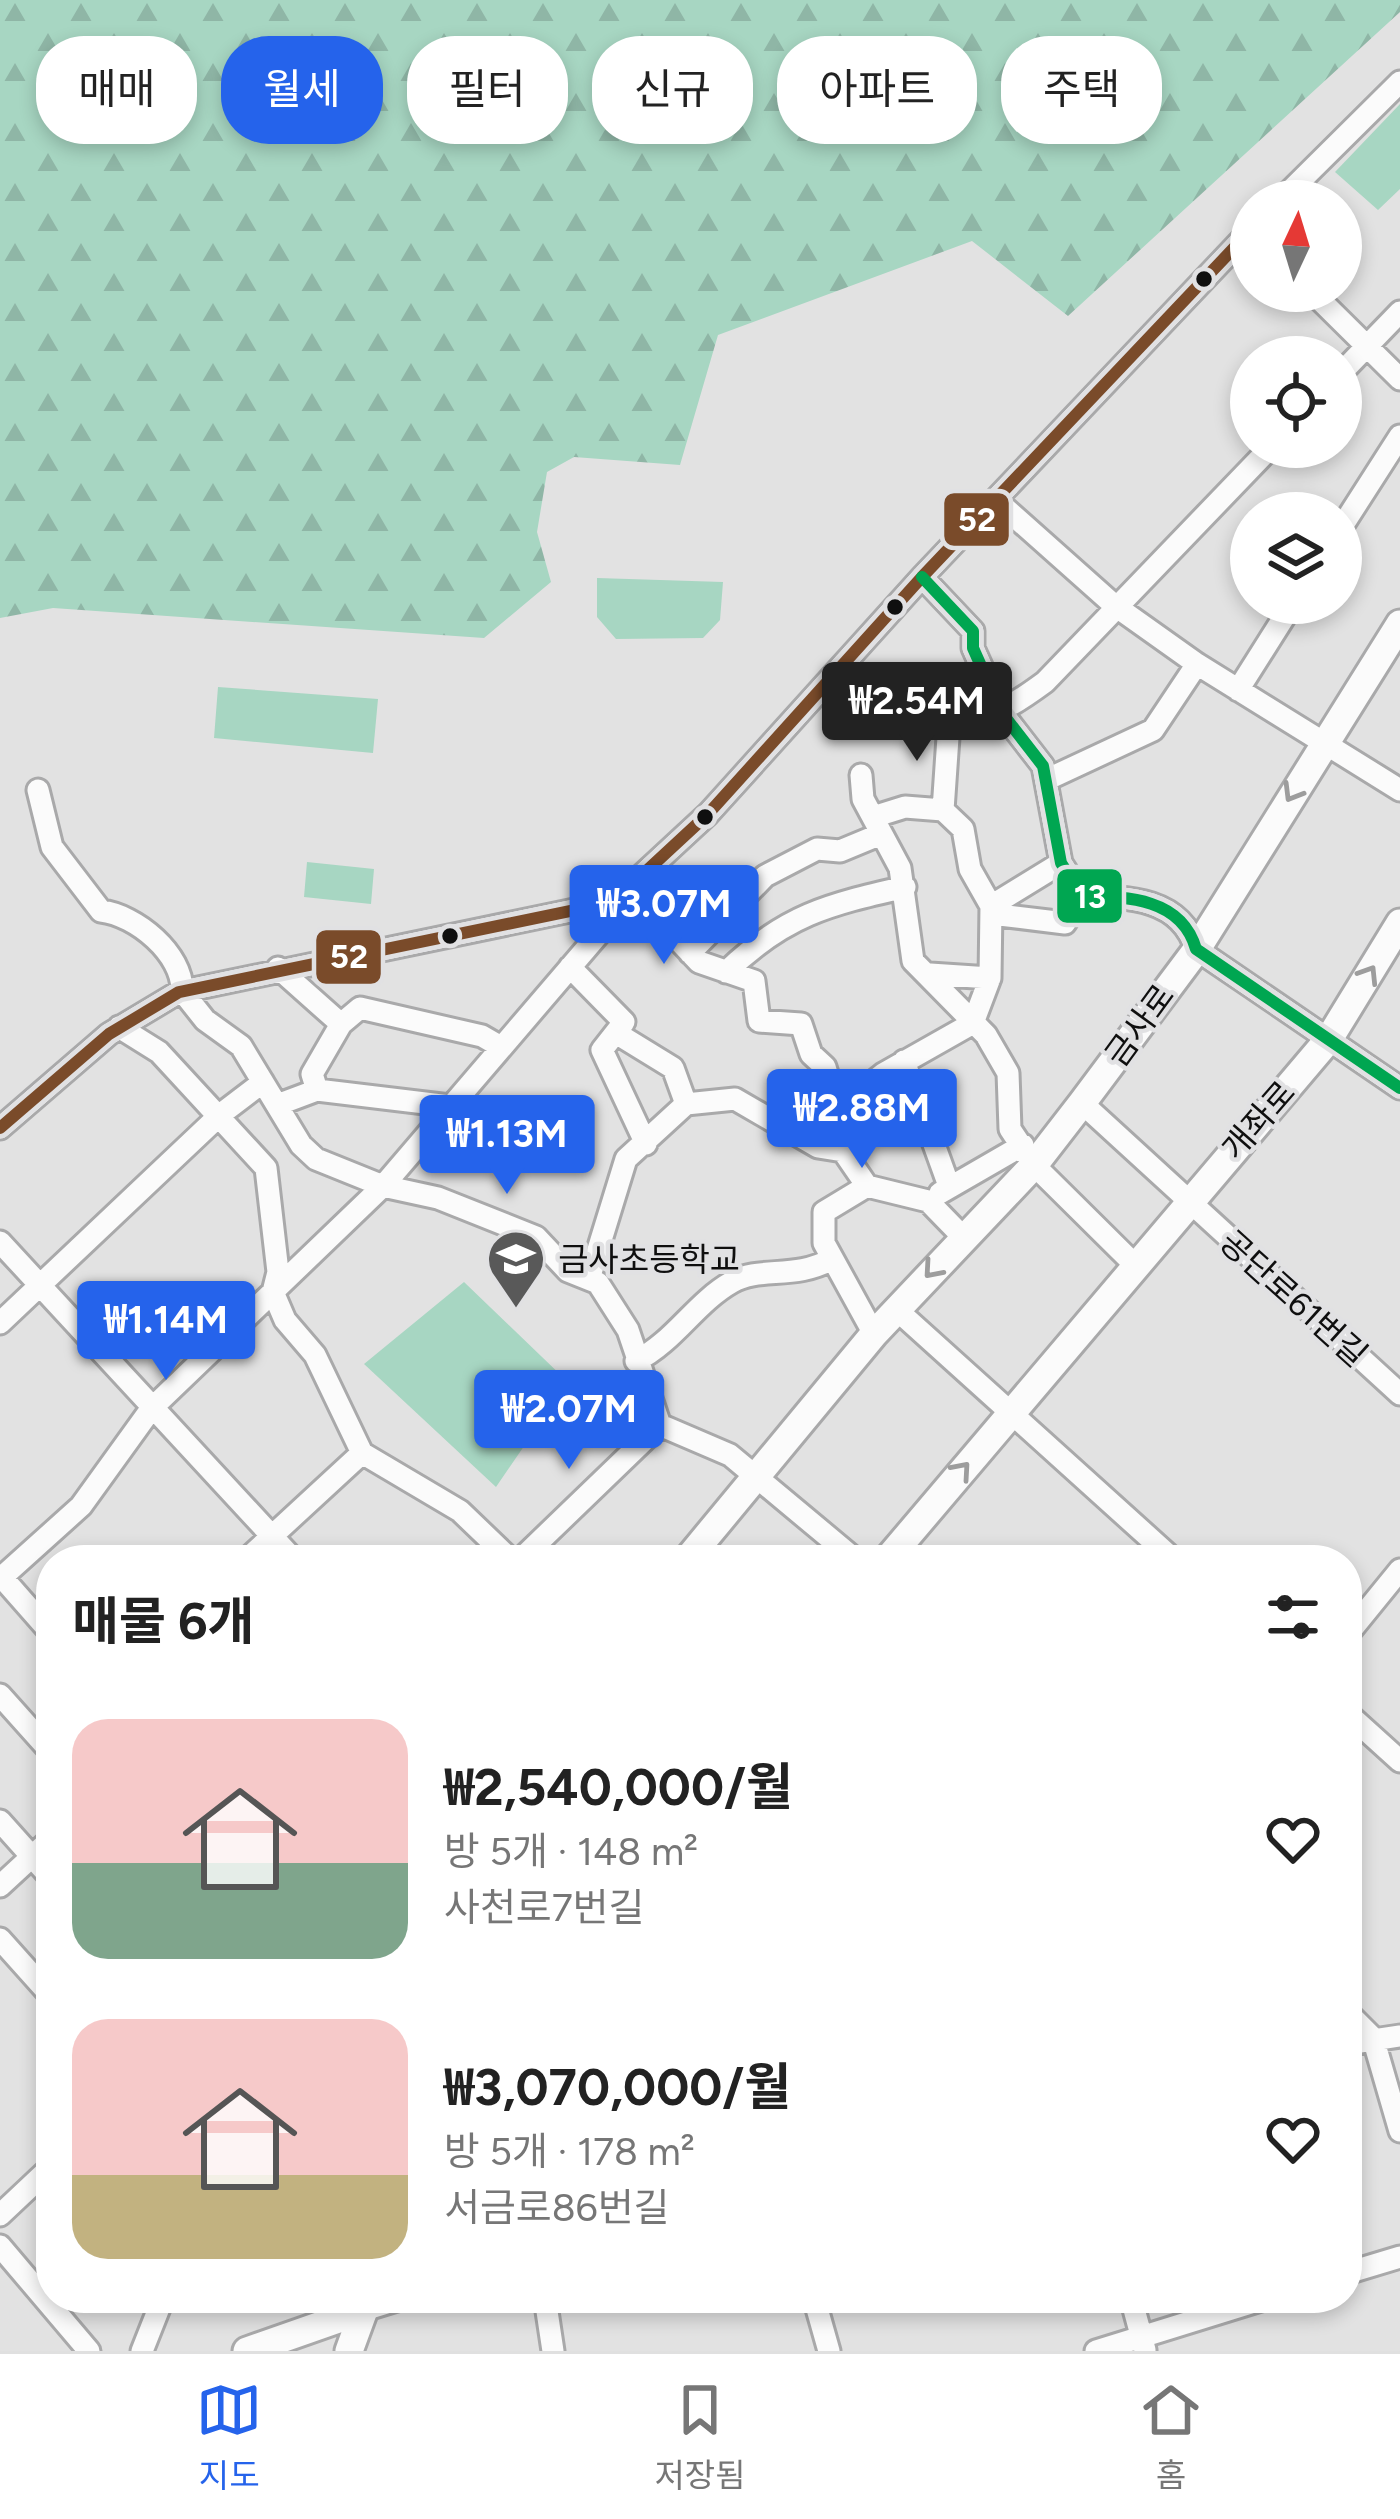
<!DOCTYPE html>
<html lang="ko">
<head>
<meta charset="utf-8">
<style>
	:root { --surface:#fff; --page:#f2f2f2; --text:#222; --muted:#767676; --line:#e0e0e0; --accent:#2563eb }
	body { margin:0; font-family:Figtree,"Noto Sans KR",sans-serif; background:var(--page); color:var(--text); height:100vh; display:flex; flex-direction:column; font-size:45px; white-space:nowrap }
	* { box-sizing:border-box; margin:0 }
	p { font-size:39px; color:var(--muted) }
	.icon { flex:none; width:66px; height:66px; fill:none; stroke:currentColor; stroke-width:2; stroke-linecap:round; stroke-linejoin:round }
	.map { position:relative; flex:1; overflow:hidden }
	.sheet { position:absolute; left:36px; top:1545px; width:1326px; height:768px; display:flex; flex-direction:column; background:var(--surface); border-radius:48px; box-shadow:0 6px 18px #0003 }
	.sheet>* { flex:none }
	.hud { position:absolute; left:36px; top:36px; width:1329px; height:108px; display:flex; gap:24px }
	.needle { width:78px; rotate:4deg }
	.fabs { position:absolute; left:1230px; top:180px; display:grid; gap:24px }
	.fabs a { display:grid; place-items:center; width:132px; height:132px; border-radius:50%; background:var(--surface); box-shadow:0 6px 18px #0003; font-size:60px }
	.price { position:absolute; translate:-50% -102px; padding:0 27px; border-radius:12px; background:var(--accent); color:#fff; font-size:39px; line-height:78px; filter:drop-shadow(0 3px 6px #0008) }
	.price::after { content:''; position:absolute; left:50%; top:72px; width:36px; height:27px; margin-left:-18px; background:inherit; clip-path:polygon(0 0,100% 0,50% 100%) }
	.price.current { background:#222; color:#fff }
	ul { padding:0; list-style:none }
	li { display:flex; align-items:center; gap:36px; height:300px; padding:0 36px }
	li span { display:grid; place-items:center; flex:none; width:336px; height:240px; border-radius:36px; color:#555 }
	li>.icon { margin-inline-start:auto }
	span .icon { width:144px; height:144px; fill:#fffc; stroke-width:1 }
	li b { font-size:51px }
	h2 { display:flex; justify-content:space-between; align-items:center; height:144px; padding:0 36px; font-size:51px }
	.pill { padding:0 42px; border-radius:48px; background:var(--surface); box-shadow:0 6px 18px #0003; font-size:42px; line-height:108px }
	.pill.current { background:var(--accent); color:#fff }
	.tabs { display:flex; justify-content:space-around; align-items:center; height:168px; border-top:3px solid var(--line); background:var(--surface); font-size:33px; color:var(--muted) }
	.tabs a { display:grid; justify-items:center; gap:6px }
	.tabs .current { color:var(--accent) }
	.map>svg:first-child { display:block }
	.forest { fill:url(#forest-firs) }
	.park { fill:#a7d6c2 }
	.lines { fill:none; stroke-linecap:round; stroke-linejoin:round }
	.minor-casing { stroke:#a9a9aa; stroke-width:27 }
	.major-casing { stroke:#a9a9aa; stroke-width:33 }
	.minor { stroke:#fbfbfb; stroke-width:21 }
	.major { stroke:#fbfbfb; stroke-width:27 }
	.bus-1-casing { stroke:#e1e1e3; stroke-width:21 }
	.bus-2-casing { stroke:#e1e1e3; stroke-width:21 }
	.bus-1 { stroke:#7a4b2a; stroke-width:12 }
	.bus-2 { stroke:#00a651; stroke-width:12 }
	.oneway { stroke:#9d9d9d }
	.bus-dot { fill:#0f0f0f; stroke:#e1e1e3; stroke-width:4.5 }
	.labels { text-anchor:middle; stroke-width:9; stroke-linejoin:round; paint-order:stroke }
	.street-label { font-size:33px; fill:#0f0f0f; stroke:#e1e1e3 }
	.poi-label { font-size:33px; fill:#0f0f0f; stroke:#e1e1e3; text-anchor:start }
	.line-badge { stroke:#e1e1e3; stroke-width:4.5 }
	.badge-label { font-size:33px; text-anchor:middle; font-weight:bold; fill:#fff }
</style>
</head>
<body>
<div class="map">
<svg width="1400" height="2351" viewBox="0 0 1400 2351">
	<defs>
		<pattern id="forest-firs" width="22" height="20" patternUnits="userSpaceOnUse" patternTransform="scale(3)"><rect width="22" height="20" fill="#a7d6c2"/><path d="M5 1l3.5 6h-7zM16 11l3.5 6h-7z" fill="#8fb6a6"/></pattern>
	</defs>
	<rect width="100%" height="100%" fill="#e2e2e2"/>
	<!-- forest -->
	<path class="forest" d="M 0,0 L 1400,0 L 1400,12 L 1068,316 L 972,241 L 718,335 L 680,465 L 574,457 L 547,472 L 537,532 L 551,582 L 484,638 L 53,608 L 0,618 Z"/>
	<!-- park -->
	<path class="park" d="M 1400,104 L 1400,189 L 1378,210 L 1335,172 Z
		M 597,578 L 723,582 L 720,620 L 703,638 L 616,639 L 597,617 Z
		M 218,687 L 378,699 L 373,753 L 214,738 Z
		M 307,862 L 374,869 L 371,904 L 304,897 Z
		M 464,1282 L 568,1382 L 496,1487 L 364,1364 Z"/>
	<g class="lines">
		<defs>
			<path id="minor" d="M 1280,201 L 1400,82
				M 1311,291 L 1400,379
				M 1341,373 L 1400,312
				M 996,500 L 1114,605 L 1197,664 L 1400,790
				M 1341,528 L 1400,436
				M 922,577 L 973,631 L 973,648 L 1002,713 L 1043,766 L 1061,863 L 1082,896 C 1126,897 1181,897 1196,949 L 1400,1088
				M 838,670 L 852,681 L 903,676 L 906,712 C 970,728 992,721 1045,682 L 1271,447
				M 1238,690 L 1293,603
				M 861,775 L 863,799 L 900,868 L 913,961 L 986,1035 L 1008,1073 L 1010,1129 L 1034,1165 L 1135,1265
				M 1048,779 L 1153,730 L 1197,664
				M 38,790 L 52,847 L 101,911 C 136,915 183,954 182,991 L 205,1020 L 241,1046 L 301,1145 L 316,1159 L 383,1186 L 438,1198 L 536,1237 L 568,1271 L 598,1283 L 628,1330 L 660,1425 L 730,1455 L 856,1560
				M 943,810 L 949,723
				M 630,889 L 699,962 L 754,981 L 759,1021 L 801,1024 L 811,1054 L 825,1067 L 838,1110
				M 991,906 L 1061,863
				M 991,914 L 1065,923 L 1082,896
				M 690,953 L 765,876 L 817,849 L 840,851 L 881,834
				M 570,967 L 624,1022 L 602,1050 L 646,1144
				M 278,968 L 341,1024
				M 726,972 C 785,915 827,905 905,887
				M 930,974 L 990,978
				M 119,1027 L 159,1052 L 266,1168 L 278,1272 L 273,1292 L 285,1320 L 315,1355 L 362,1453 L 460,1511 L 511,1560
				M 616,1033 L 673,1068 L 686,1104
				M 904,1061 L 949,1186
				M 317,1090 L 312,1074 L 341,1024 L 360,1008 L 482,1036 L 501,1047
				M 1082,1103 L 1400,1394
				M 686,1104 L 735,1099 L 818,1147 L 843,1151 L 838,1110 L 883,1074 L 973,1023 L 990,978 L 991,906 L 970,869 L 963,829 L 943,810 L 905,807 L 873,817
				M 277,1105 L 317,1090 L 450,1106
				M 0,1128 L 109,1034 L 179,992 L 613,902 L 708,814 L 922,577 L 1251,230
				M 843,1151 L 867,1186 L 928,1201 L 962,1236
				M 867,1186 L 824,1212 L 824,1243 L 874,1334
				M 940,1193 L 1023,1145
				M 0,1242 L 294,1560
				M 589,1279 L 626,1159 L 686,1104
				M 897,1310 L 1174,1560
				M 0,1323 L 221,1114 L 263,1082
				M 636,1361 C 675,1341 695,1303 732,1282 C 760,1266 795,1280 832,1259
				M 246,1560 L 362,1453
				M 520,1560 L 660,1425
				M 0,1575 L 51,1633
				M 0,1579 L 81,1506 L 151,1409 L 383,1186 L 609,922 L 613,902
				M 1347,1635 L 1400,1570
				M 0,1695 L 51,1752
				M 1347,1713 L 1400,1761
				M 0,1821 L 51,1878
				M 0,1886 L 51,1839
				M 0,1939 L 51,1996
				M 1347,2012 L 1373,2038 L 1400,2131
				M 1347,2044 L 1400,2036
				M 0,2215 L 51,2167
				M 0,2246 L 89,2351
				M 1347,2273 L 1400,2257
				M 545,2298 L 553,2351
				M 814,2298 L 829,2351
				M 1131,2298 L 1145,2350
				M 364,2310 L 403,2298
				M 142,2351 L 163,2298
				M 1096,2351 L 1267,2298"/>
			<path id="major" d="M 687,1560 L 874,1334 L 1034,1165 L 1082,1103 L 1195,952 L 1400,624
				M 887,1560 L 1329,1039 L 1400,923
				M 247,2351 L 364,2310
				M 349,2351 L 368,2299"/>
		</defs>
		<!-- minor casing -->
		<use href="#minor" class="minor-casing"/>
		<!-- major casing -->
		<use href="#major" class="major-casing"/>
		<!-- minor -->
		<use href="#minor" class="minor"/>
		<!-- major -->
		<use href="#major" class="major"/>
		<defs>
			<path id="bus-1" d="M 0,1128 L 109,1034 L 179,992 L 613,902 L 708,814 L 922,577 L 1251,230"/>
			<path id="bus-2" d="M 922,577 L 973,631 L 973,648 L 1002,713 L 1043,766 L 1061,863 L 1082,896 C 1126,897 1181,897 1196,949 L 1400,1088"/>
		</defs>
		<!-- bus-1 casing -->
		<use href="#bus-1" class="bus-1-casing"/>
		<!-- bus-2 casing -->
		<use href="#bus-2" class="bus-2-casing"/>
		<!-- bus-1 -->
		<use href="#bus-1" class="bus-1"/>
		<!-- bus-2 -->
		<use href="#bus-2" class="bus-2"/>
	</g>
	<!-- one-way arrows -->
	<defs><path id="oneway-chevron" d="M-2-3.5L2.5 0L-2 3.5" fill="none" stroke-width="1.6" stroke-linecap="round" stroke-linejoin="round" transform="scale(3)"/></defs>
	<g class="oneway">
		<use href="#oneway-chevron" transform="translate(1292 793) rotate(121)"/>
		<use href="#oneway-chevron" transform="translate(1369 974) rotate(-58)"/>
		<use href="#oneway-chevron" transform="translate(932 1270) rotate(131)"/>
		<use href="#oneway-chevron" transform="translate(962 1470) rotate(-49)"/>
	</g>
	<!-- icons -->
	<defs>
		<symbol id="school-pin" viewBox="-11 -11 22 30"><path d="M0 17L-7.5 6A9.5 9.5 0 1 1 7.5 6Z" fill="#595959" stroke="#e1e1e3"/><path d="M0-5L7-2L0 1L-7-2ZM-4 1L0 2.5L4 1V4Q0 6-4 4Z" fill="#fff"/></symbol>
	</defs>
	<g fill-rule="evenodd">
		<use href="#school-pin" x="483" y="1226" width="66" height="90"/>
	</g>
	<!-- markers -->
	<g class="bus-dot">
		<circle cx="1204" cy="279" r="10"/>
		<circle cx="895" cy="607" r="10"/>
		<circle cx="705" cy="817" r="10"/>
		<circle cx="450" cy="936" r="10"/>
	</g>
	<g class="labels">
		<!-- street labels -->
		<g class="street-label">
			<text transform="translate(1139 1025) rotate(-54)" y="12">금사로</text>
			<text transform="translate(1258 1120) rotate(-49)" y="12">개좌로</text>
			<text transform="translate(1294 1298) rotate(42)" y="12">공단로61번길</text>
		</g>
		<!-- poi labels -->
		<g class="poi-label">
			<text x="558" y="1271">금사초등학교</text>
		</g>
	</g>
	<g class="line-badge">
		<rect x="942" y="491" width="69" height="57" rx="12" fill="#7a4b2a"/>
		<rect x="1055" y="867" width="69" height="58" rx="12" fill="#00a651"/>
		<rect x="314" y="928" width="69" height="58" rx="12" fill="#7a4b2a"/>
	</g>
	<g class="badge-label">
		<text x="977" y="531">52</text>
		<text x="1090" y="908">13</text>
		<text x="349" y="968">52</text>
	</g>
</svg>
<div class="fabs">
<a><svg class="needle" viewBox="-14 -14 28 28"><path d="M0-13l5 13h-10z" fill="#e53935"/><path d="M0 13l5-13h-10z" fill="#767676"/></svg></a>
<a><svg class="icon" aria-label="locate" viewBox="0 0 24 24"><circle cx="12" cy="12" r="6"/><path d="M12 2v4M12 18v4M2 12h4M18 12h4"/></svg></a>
<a><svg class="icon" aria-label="layers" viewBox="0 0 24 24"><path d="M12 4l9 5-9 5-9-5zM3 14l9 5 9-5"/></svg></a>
</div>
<b class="price current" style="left:917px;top:764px">₩2.54M</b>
<b class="price" style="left:664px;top:967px">₩3.07M</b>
<b class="price" style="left:862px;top:1171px">₩2.88M</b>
<b class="price" style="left:507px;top:1197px">₩1.13M</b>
<b class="price" style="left:166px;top:1383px">₩1.14M</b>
<b class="price" style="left:569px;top:1472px">₩2.07M</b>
<div class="hud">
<a class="pill">매매</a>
<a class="pill current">월세</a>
<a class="pill">필터</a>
<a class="pill">신규</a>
<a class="pill">아파트</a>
<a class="pill">주택</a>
</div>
<section class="sheet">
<h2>매물 6개<svg class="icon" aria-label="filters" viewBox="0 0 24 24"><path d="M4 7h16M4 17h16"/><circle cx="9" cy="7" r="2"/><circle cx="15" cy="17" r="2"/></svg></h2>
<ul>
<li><span style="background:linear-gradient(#f6c9c9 60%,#7fa58c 0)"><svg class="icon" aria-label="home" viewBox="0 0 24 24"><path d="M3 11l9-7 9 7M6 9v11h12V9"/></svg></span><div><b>₩2,540,000/월</b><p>방 5개 · 148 m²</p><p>사천로7번길</p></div><svg class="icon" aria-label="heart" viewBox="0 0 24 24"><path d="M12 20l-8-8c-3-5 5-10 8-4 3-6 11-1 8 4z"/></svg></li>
<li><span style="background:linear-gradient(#f6c9c9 65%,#c2b280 0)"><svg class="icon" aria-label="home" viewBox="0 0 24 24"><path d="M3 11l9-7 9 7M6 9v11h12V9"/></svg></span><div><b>₩3,070,000/월</b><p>방 5개 · 178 m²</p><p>서금로86번길</p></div><svg class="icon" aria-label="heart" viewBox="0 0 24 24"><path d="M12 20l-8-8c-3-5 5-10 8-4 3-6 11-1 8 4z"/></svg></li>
</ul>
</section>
</div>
<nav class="tabs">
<a class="current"><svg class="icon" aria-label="map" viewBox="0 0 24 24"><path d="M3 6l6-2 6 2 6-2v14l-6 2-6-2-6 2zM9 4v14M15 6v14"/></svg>지도</a>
<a><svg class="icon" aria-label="saved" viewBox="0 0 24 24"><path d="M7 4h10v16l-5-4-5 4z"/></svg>저장됨</a>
<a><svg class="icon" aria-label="home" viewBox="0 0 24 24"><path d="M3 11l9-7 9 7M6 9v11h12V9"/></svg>홈</a>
</nav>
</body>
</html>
